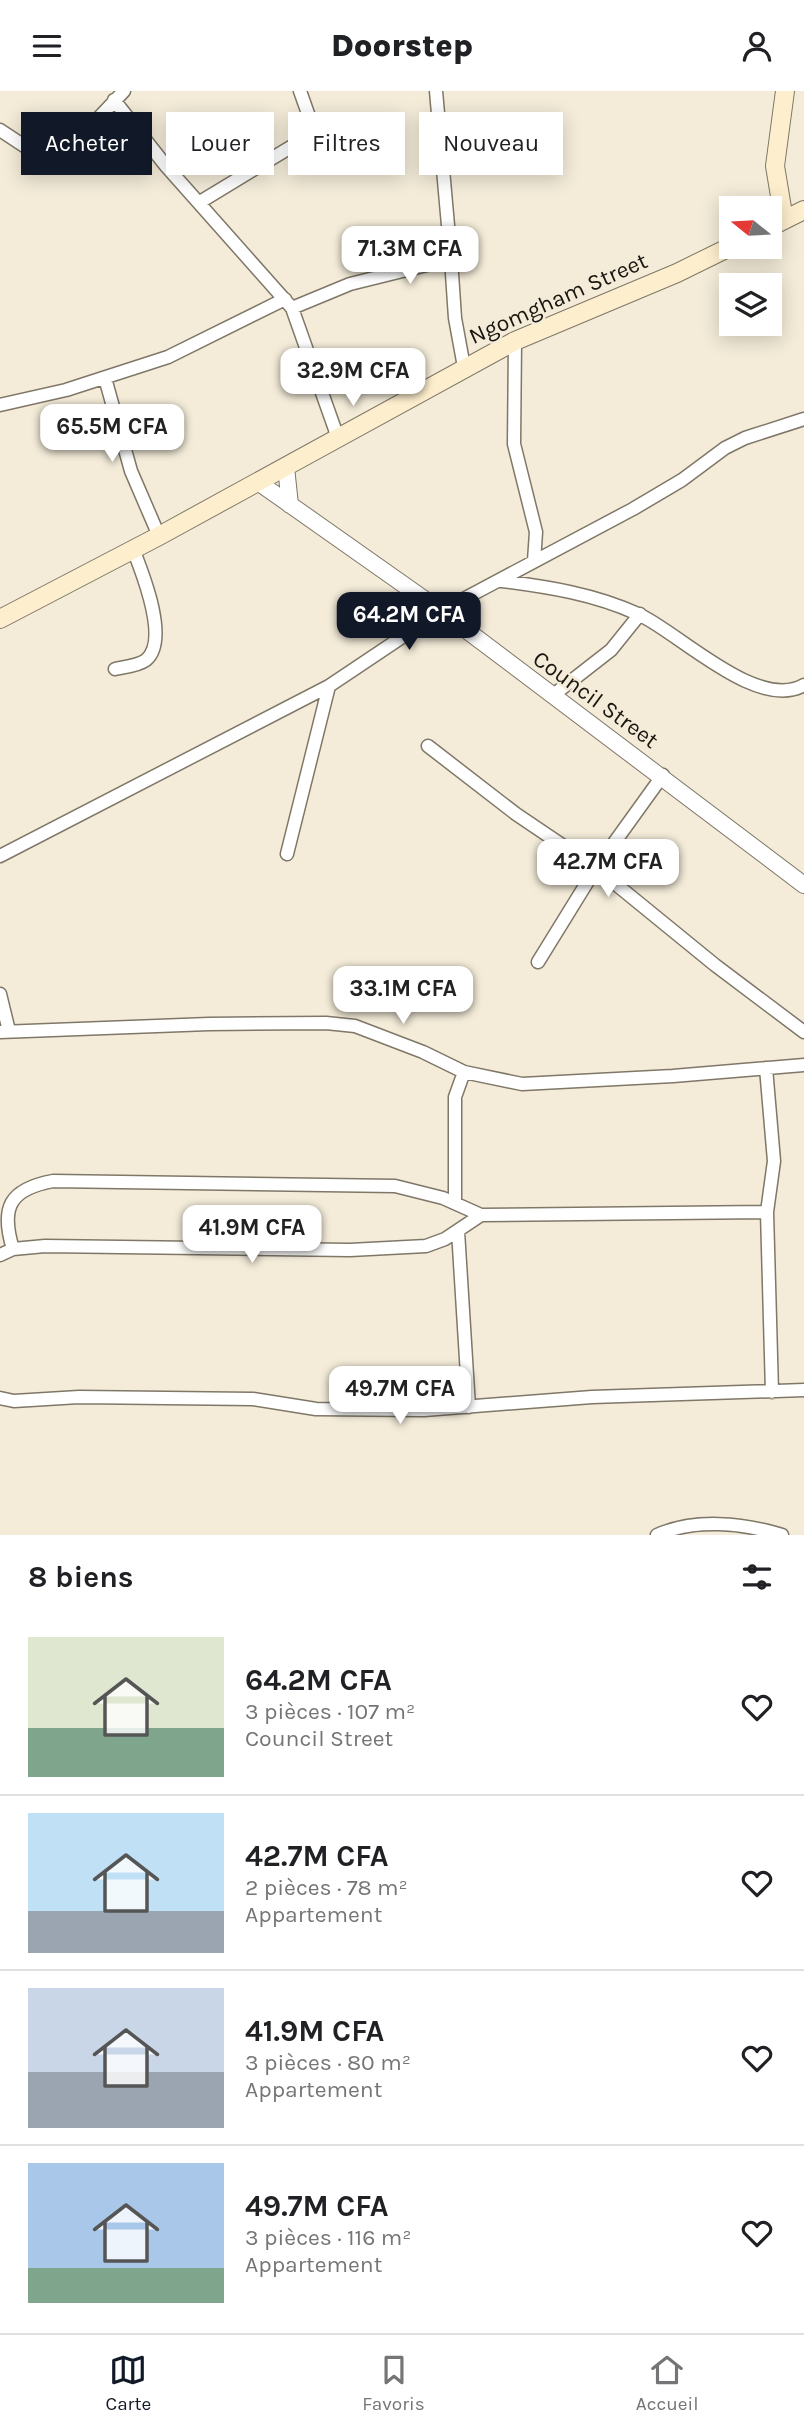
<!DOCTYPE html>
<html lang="fr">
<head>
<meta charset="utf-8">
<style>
	:root { --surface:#fff; --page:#f2f2f2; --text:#202124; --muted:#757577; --line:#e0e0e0; --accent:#111827 }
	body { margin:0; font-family:Karla,sans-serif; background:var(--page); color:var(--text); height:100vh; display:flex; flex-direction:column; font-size:26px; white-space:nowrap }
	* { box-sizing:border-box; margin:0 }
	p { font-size:23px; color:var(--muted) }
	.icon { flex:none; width:38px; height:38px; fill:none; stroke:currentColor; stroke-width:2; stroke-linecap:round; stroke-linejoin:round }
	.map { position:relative; height:1444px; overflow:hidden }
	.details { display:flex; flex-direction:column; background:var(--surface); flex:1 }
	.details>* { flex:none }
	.guide { position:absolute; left:21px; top:21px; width:763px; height:63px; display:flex; gap:14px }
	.needle { width:46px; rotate:288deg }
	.buttons { position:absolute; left:719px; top:105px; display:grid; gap:14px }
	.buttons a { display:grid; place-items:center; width:63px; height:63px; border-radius:0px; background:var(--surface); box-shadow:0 4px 18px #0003; font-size:35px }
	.price { position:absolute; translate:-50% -60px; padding:0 16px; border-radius:14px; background:#fff; color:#222; font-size:23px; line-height:46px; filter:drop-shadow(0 2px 4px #0008) }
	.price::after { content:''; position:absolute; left:50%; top:42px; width:21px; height:16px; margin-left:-10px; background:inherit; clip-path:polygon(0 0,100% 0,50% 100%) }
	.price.selected { background:var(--accent); color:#fff }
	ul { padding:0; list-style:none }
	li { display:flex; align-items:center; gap:21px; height:175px; padding:0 28px }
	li+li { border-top:2px solid var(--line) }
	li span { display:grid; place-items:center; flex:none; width:196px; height:140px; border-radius:0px; color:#555 }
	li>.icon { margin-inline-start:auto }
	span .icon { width:84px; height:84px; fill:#fffc; stroke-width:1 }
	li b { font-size:30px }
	h2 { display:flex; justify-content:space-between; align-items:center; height:84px; padding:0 28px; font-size:30px }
	.chip { padding:0 24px; border-radius:0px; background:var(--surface); box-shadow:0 4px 18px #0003; font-size:24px; line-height:63px }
	.chip.selected { background:var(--accent); color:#fff }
	header { display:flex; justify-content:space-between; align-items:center; height:91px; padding:0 28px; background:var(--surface); font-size:32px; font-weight:800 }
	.menu { display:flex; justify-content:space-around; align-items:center; height:98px; border-top:2px solid var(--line); background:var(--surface); font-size:19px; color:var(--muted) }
	.menu a { display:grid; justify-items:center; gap:4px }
	.menu .selected { color:var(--accent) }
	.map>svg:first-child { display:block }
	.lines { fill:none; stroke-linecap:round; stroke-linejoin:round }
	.minor-casing { stroke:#7f7767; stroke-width:15 }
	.tertiary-casing { stroke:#7f7767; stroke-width:18 }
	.secondary-casing { stroke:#7f7767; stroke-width:20 }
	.minor { stroke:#fff; stroke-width:12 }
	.tertiary { stroke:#fff; stroke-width:16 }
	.secondary { stroke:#fdefce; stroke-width:18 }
	.labels { text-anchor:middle; stroke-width:5; stroke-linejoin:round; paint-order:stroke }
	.street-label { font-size:23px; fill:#191610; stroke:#f4ecd9 }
</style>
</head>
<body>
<header><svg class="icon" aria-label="menu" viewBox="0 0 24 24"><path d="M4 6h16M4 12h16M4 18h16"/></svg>Doorstep<svg class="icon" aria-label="person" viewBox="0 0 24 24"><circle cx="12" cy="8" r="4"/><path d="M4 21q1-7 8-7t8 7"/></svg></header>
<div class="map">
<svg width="804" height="1444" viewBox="0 0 804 1444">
	<rect width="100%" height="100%" fill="#f4ecd9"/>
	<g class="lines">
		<defs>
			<path id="minor" d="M 436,0 L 451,168
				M 114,9 L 166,75 L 292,217 L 338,347
				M 0,39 L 50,72 L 58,70 L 124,0
				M 200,111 L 309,45 L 311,31 L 300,0
				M 292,217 L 350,193 L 451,168 L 455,227 L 464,276
				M 515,250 L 514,353 L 536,441 L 534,470
				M 105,287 L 131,380 L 159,445
				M 0,314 L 66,299 L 168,266 L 285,208
				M 502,490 C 549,496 594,503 638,523 C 677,540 757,621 804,594
				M 115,578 C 124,576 138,575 146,569 C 170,549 142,481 133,458
				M 552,605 L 611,559 L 640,523
				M 428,655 L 516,723 L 596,777 L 715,874 L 804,941
				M 287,763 L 329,595
				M 0,765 L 329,595 L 441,520 L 633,418 L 682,389 L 725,357 L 745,347 L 804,328
				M 538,871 L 596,777 L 663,684
				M 0,903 L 9,940
				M 0,941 L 209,933 L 326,932 L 355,935 L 423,961 L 464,981 L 522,993 L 673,985 L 804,974
				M 455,1112 L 455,1006 L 464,981
				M 767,1121 L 772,1301
				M 458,1140 L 469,1316
				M 13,1158 C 0,1116 10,1098 53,1090 L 395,1095 L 443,1107 L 481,1124 L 767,1121 L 774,1070 L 766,977
				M 0,1164 L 13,1158 L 45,1155 L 350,1159 L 426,1155 L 445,1148 L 481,1124
				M 0,1307 L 14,1310 L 79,1306 L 253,1308 L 316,1318 L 424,1319 L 592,1306 L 804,1299
				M 657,1444 C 695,1427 743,1432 782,1444"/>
			<path id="tertiary" d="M 286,376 L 290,414
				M 258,391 L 441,520 L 804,794"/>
			<path id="secondary" d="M 784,129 L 775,75 L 785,0
				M 770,136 L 804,119
				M 0,528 L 159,445 L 515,250 L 677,182 L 732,155"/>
		</defs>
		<!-- minor casing -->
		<use href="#minor" class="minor-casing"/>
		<!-- tertiary casing -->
		<use href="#tertiary" class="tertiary-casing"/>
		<!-- secondary casing -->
		<use href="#secondary" class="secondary-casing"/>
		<!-- minor -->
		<use href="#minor" class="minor"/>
		<!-- tertiary -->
		<use href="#tertiary" class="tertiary"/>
		<!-- secondary -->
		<use href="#secondary" class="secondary"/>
	</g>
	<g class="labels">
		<!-- street labels -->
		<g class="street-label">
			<text transform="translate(558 207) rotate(-24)" y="8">Ngomgham Street</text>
			<text transform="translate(596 608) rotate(36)" y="8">Council Street</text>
		</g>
	</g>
</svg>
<div class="buttons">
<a><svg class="needle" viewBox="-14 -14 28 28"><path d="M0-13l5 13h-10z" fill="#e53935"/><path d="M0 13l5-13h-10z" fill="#757577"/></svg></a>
<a><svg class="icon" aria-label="layers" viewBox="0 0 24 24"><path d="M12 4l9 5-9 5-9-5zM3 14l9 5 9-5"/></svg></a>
</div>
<b class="price" style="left:410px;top:195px">71.3M CFA</b>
<b class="price" style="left:353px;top:317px">32.9M CFA</b>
<b class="price" style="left:112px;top:373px">65.5M CFA</b>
<b class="price selected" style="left:409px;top:561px">64.2M CFA</b>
<b class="price" style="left:608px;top:808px">42.7M CFA</b>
<b class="price" style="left:403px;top:935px">33.1M CFA</b>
<b class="price" style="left:252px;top:1174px">41.9M CFA</b>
<b class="price" style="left:400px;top:1335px">49.7M CFA</b>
<div class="guide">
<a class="chip selected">Acheter</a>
<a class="chip">Louer</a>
<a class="chip">Filtres</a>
<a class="chip">Nouveau</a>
</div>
</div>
<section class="details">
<h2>8 biens<svg class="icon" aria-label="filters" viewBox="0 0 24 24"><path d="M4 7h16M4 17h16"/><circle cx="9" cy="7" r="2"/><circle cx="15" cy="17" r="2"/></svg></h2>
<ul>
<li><span style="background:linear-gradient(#dfe7d0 65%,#7fa58c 0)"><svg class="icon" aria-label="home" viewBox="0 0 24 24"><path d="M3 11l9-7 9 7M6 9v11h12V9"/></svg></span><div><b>64.2M CFA</b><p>3 pièces · 107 m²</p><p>Council Street</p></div><svg class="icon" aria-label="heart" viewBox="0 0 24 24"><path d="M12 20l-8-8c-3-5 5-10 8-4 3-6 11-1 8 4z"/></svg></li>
<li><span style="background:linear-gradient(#bfe0f5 70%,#9aa5b1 0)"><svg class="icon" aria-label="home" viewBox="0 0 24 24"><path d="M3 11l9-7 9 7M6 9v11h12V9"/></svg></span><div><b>42.7M CFA</b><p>2 pièces · 78 m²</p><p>Appartement</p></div><svg class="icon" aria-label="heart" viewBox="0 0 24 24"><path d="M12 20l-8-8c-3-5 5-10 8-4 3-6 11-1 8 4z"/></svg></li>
<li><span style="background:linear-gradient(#c9d6e8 60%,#9aa5b1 0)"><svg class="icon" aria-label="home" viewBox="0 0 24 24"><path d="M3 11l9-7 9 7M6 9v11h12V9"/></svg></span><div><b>41.9M CFA</b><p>3 pièces · 80 m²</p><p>Appartement</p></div><svg class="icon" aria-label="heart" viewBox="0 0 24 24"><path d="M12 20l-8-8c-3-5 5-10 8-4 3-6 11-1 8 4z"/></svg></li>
<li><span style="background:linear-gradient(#a9c7e8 75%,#7fa58c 0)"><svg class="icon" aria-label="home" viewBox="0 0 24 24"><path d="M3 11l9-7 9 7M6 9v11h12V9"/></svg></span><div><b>49.7M CFA</b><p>3 pièces · 116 m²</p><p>Appartement</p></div><svg class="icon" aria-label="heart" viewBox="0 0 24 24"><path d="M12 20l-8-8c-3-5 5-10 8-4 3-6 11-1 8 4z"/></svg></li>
</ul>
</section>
<nav class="menu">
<a class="selected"><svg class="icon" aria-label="map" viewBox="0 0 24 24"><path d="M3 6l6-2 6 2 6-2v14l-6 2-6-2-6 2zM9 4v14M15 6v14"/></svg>Carte</a>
<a><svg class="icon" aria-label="saved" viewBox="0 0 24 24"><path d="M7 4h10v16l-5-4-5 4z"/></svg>Favoris</a>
<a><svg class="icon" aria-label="home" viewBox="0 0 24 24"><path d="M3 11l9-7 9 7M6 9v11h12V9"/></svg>Accueil</a>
</nav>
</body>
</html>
